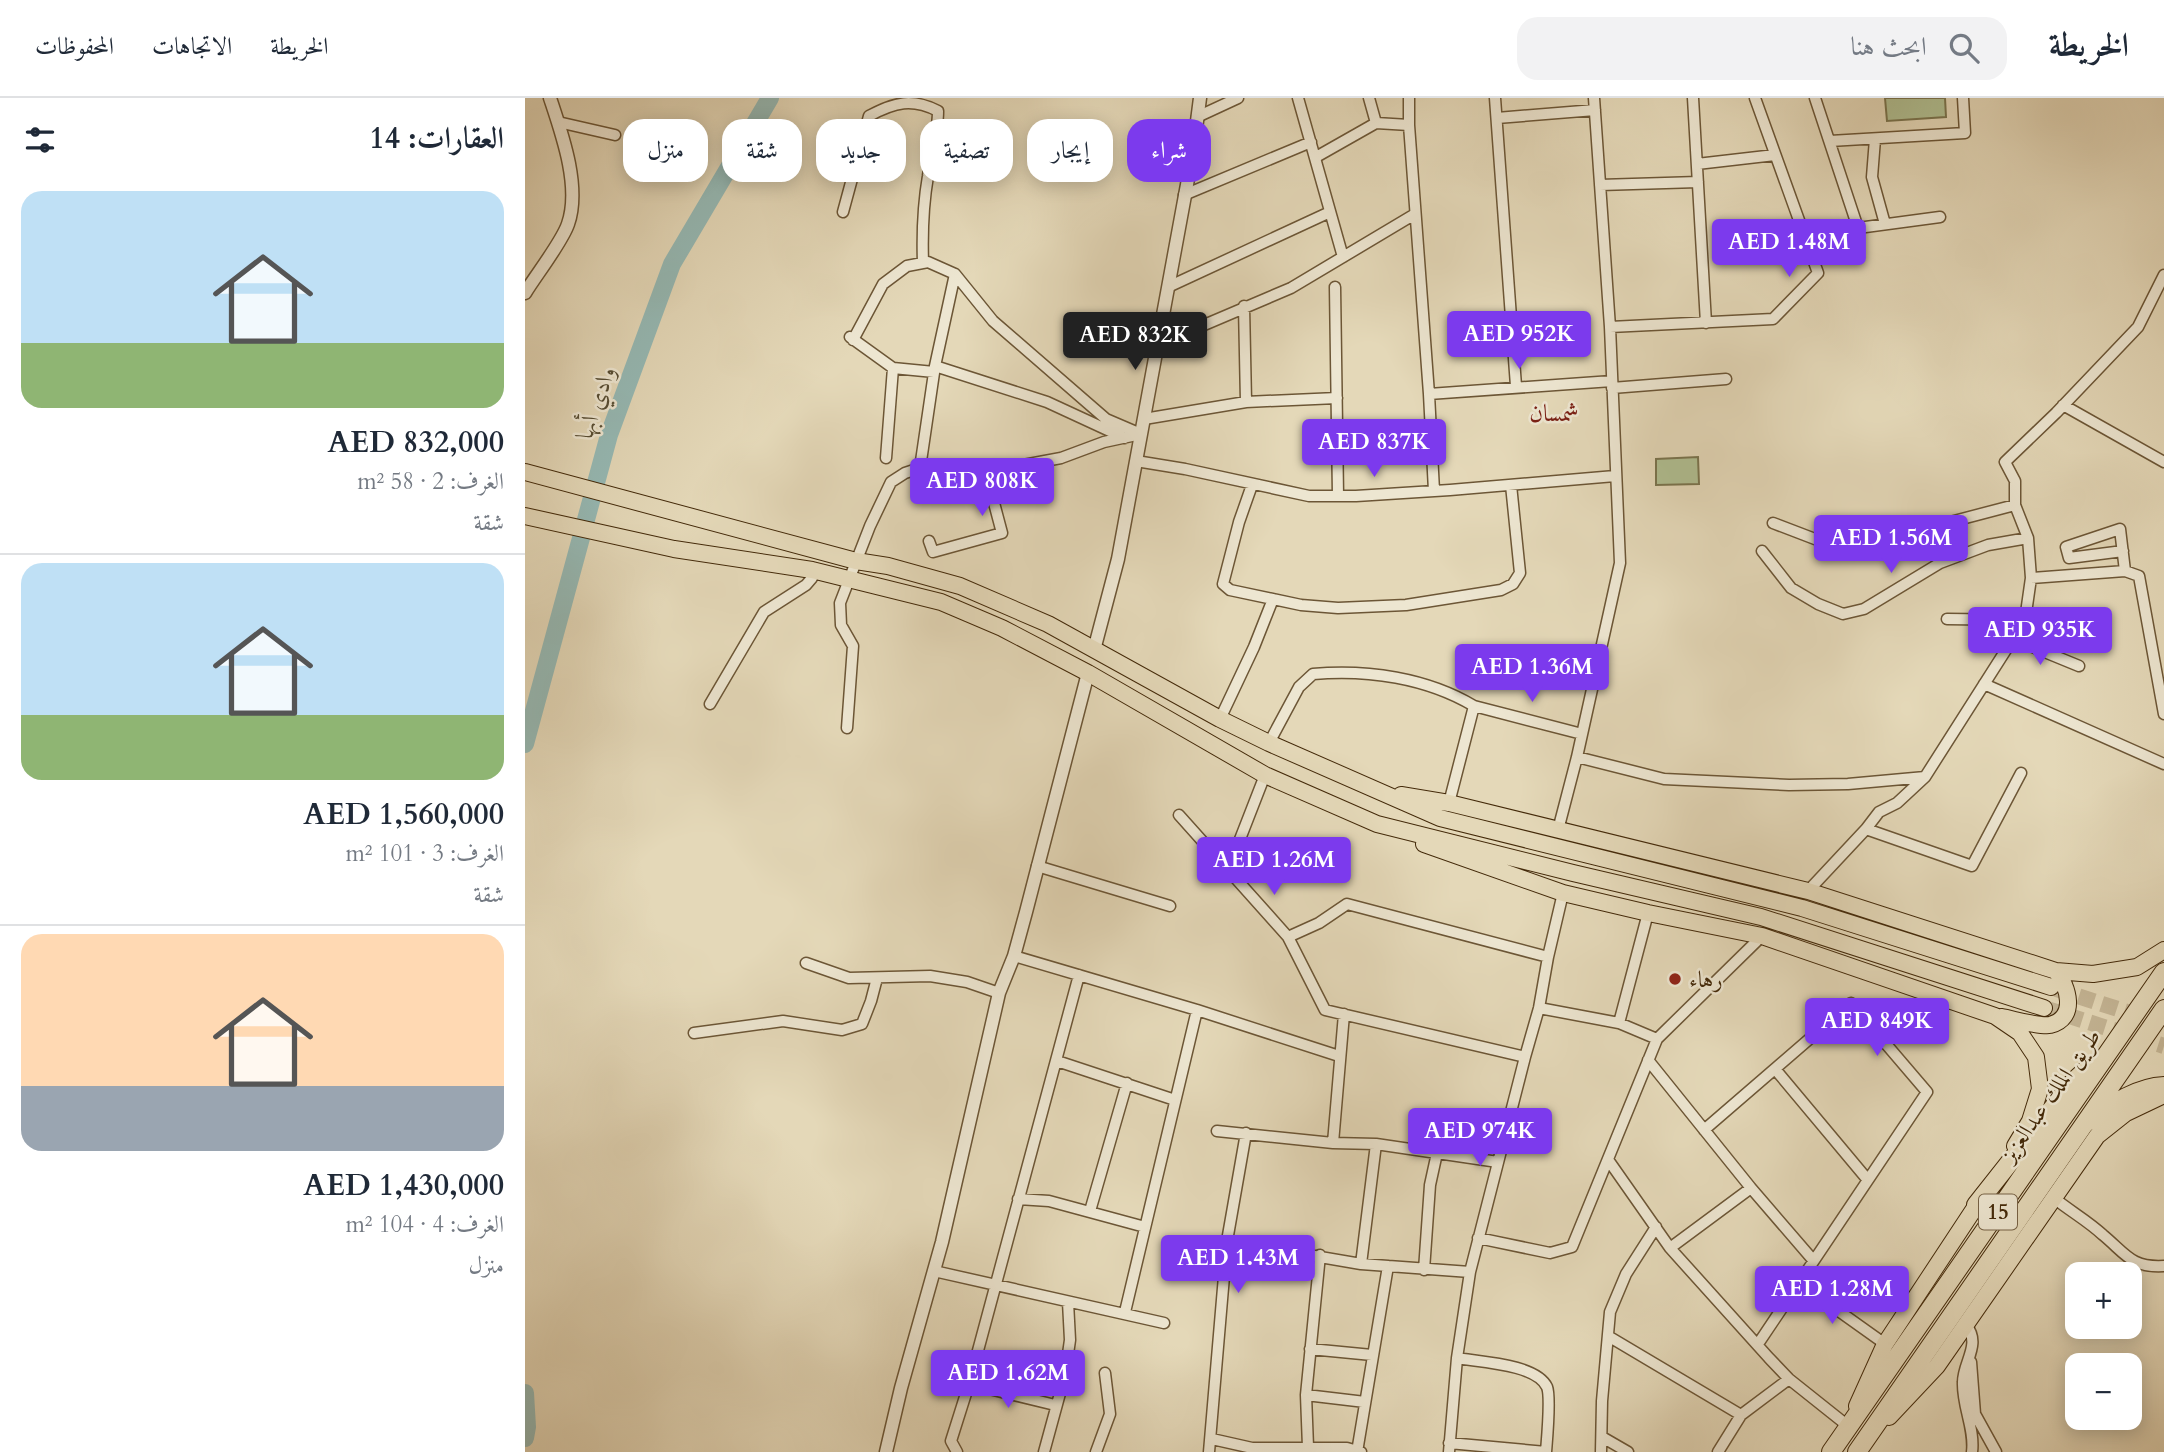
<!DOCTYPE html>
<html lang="ar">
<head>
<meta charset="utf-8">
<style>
	:root { --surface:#fff; --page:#f2f2f3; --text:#1f2937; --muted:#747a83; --line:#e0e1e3; --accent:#7c3aed }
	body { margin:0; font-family:Cardo,Amiri,serif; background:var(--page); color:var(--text); direction:rtl; height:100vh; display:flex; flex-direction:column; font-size:26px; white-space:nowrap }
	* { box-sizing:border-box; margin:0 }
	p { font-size:23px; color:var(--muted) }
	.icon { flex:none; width:38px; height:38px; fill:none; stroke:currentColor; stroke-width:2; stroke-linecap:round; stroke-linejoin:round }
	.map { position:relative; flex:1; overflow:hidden; direction:ltr }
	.details { display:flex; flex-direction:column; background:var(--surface); width:525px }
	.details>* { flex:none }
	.hud { position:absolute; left:21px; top:21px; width:665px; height:63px; direction:rtl; display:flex; gap:14px }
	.buttons { position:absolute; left:1540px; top:1164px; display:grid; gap:14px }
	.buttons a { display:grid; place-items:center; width:77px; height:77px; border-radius:14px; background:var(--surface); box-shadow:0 4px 18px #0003; font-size:35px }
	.price { position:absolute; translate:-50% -60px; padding:0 16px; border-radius:7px; background:var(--accent); color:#fff; font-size:23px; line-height:46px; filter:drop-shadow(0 2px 4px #0008) }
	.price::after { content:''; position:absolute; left:50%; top:42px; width:21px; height:16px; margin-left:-10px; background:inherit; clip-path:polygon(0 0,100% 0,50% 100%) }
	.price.current { background:#222; color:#fff }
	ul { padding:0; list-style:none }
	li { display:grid; align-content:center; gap:14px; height:371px; padding:0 21px }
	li+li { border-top:2px solid var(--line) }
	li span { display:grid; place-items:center; height:217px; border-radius:21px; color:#555 }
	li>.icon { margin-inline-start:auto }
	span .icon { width:126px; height:126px; fill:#fffc; stroke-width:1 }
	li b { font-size:30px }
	h2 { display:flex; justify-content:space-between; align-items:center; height:84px; padding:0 21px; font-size:30px }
	.pill { padding:0 24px; border-radius:21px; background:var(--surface); box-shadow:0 4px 18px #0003; font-size:24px; line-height:63px }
	.pill.current { background:var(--accent); color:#fff }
	header { display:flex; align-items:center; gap:42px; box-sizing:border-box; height:98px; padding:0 35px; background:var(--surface); border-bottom:2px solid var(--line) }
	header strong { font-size:33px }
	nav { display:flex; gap:38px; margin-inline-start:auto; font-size:24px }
	.search { width:490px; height:63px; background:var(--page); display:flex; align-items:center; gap:18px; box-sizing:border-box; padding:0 24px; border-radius:21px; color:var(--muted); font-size:26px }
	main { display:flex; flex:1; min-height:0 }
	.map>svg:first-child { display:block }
	.green { fill:#b0bf92; stroke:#7a744e; stroke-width:2 }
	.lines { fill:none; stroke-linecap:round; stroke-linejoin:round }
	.river { stroke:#96b9b4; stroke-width:18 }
	.primary-tunnel { stroke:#c4b595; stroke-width:16; stroke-dasharray:16 8; stroke-linecap:butt }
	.minor-casing { stroke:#6c5636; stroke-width:13 }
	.tertiary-casing { stroke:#6c5636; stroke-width:15 }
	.primary-casing { stroke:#442a0a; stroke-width:18 }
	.trunk-casing { stroke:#442a0a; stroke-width:20 }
	.minor { stroke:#ede6d1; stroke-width:10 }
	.tertiary { stroke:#ede6d1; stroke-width:12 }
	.primary { stroke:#e4d8b8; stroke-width:16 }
	.trunk { stroke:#e4d8b8; stroke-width:18 }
	.poi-dot { fill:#8f2418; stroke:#ede6d1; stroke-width:2.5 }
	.labels { text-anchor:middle; stroke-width:5; stroke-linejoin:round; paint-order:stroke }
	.shield { fill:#ede6d1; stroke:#776246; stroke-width:2 }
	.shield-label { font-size:21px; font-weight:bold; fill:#442a0a }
	.poi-label { font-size:23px; fill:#442a0a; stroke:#ede6d1; text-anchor:start }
	.street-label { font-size:23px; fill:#442a0a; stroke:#ede6d1 }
	.water-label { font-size:24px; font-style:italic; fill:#584e34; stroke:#ede6d1 }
	.neighbourhood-label { font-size:24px; fill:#7a1f14; stroke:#ede6d1 }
</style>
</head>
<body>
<header>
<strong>الخريطة</strong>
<div class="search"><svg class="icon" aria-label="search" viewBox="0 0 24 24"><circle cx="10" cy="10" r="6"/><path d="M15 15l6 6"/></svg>ابحث هنا</div>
<nav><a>الخريطة</a><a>الاتجاهات</a><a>المحفوظات</a></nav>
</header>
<main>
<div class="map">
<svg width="1639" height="1354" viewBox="0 0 1639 1354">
	<rect width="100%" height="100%" fill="#e4d8b8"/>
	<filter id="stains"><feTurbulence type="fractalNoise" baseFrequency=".00286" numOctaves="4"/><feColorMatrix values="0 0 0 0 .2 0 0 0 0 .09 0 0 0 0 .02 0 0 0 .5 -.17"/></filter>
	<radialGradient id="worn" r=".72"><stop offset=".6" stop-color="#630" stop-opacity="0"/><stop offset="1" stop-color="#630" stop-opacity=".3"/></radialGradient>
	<!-- green -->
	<path class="green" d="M 1360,0 L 1420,0 L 1421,19 L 1362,23 Z
		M 1173,359 L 1174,386 L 1131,387 L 1131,361 Z"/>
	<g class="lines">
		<!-- river -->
		<path class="river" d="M 0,646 L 84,337 L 147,166 L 245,0
			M 0,1295 L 2,1329 L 0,1340"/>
		<!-- primary-tunnel -->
		<path class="primary-tunnel" d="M 1531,891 L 1639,926
			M 1519,910 L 1639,948"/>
		<defs>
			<path id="minor" d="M 773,0 L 818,159
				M 844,0 L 851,25
				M 884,0 L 884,27 L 904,296 L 909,393
				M 970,0 L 991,288
				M 1168,0 L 1181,225
				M 1290,0 L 1333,130
				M 672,19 L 713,0
				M 972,20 L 1070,12
				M 33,24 L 90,37
				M 1350,41 L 1347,79 L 1360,126
				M 1305,43 L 1440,35 L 1438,0
				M 791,59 L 851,25 L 884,27
				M 1172,66 L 1250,57
				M 1075,87 L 1173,84
				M 659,97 L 786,44
				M 318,114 L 344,18 C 370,4 387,0 413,13 C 413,35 406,56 403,78 C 398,107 397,135 398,165
				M 1287,158 L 1333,130 L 1415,119
				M 643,189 L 805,114
				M 810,189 L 813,398
				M 719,208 L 721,304
				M 1085,229 L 1248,221 L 1293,175 L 1230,0
				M 325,239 L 368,270 L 409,274
				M 328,242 L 358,186 L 382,168 L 403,164 L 430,176 L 468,223 L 581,321 L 616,336
				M 632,247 L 766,190 L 890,116
				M 410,268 L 522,304 L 600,340
				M 1087,290 L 1201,281
				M 904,296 L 1087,283
				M 1538,307 L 1639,364
				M 619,321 L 721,304 L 812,300
				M 361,360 L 368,270
				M 611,363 L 660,371 L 784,398 L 831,398 L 925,392 L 1090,378
				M 395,370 L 410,268 L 430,176
				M 727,387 L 714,424 L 698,486 L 705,492 L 776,507 L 813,510 L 881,507 L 976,492 L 988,486 L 995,475 L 986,387
				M 1248,425 L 1303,446 L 1334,448 L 1490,407
				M 404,443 L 408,454 L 477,435 L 460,371
				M 1237,453 L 1266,490 L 1293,506 L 1318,516 L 1339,511 L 1415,465 L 1463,447 L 1503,440
				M 1598,453 L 1544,460 L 1541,449 L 1595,431 L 1600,473 L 1614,478 L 1639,616
				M 1506,480 L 1600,473
				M 1422,521 L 1500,522
				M 1488,541 L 1554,568
				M 1459,586 L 1639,666
				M 185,606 L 239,514 L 281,487 L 287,480 L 287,472
				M 949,608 L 1057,636
				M 695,621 L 729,549 L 748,501
				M 322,630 L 328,548 L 316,527 L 315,505 L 345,428 L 366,384 L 380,375 L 395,370 L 437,372 L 493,368 L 536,360 L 579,344 L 616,336
				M 744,645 L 774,589 L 788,576 C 842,571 902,580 949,608 L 924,705
				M 1052,659 L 1139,681 L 1264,687 L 1323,686 L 1400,679
				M 654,717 L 763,839 L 800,912 L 1000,959
				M 1341,731 L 1447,768 L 1496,675
				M 1033,732 L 1052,659 L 1095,465 L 1085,229 L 1069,0
				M 512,768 L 645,808
				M 703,772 L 740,677
				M 1283,793 L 1341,731 L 1354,714 L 1372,705 L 1400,679 L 1500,522 L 1506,480 L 1503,440 L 1490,407 L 1490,383 L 1480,364 L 1531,315 L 1613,229 L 1639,177
				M 763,839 L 794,825 L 822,806 L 1023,859
				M 489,858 L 672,912 L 814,958
				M 281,865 L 324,880 L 405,878 L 442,884 L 474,895
				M 1014,910 L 1094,925 L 1132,941
				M 1094,925 L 1123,815
				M 169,935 L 258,923 L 317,932 L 337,926 L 346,903 L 352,880
				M 1123,962 L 1226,1090 L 1288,1162
				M 532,963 L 650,1002
				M 1250,971 L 1342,1081
				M 1179,1032 L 1326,905 L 1402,994 L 1233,1246
				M 692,1033 L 808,1045 L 851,1046 L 973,1064
				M 808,1045 L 819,916
				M 1084,1063 L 1145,1150 L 1244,1260 L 1264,1281 L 1323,1328
				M 1529,1100 C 1545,1113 1563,1123 1578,1137 C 1601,1156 1606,1170 1639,1168
				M 493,1101 L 524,1103 L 620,1129
				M 565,1113 L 602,985
				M 953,1140 L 1025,1155 L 1047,1149 L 1132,941 L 1237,838
				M 702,1143 L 836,1166 L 945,1174
				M 1145,1150 L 1226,1090
				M 836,1166 L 851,1046
				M 899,1172 L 905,1087 L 912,1055
				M 409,1173 L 639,1225
				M 1273,1184 L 1360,1246
				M 600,1214 L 672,912
				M 1441,1227 C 1457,1246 1438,1264 1438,1284 C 1437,1308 1450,1331 1447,1354
				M 1083,1238 L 1216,1317
				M 785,1251 L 847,1257
				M 932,1260 C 955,1264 1011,1266 1022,1289 C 1026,1299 1022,1341 1021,1354
				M 1446,1264 L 1450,1316 L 1471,1354
				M 444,1286 L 530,1307
				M 781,1297 L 840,1304
				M 1077,1339 L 1103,1354
				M 687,1341 L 727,1350 L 822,1350 L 836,1354
				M 924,1345 L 1021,1354
				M 783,1349 L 781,1297 L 795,1157
				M 432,1354 L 426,1343 L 444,1286 L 554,877
				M 519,1354 L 540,1277 L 545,1242 L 543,1204
				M 571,1354 L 585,1316 L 580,1275
				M 684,1354 L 702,1143 L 721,1035
				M 832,1354 L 863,1168
				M 924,1354 L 932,1260 L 945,1174 L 1000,959 L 1014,910 L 1023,859 L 1038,795
				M 1076,1354 L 1077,1303 L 1085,1214 L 1101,1176 L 1131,1129
				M 1193,1354 L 1216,1317 L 1264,1281"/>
			<path id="tertiary" d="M 0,195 C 11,177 37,144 43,126 C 56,89 37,36 25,0
				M 569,552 L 593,461 L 668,54 L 675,0
				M 361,1354 L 376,1290 L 417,1144 L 474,895 L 489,858 L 501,814 L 563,575"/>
			<path id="primary" d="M 0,374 L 331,463 L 363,468 L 435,488 L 523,526 L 695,621 L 744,645 L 915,720 L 1277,810 L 1526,889
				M 0,418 L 149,451 L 287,472 L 416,504 L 477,530 L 563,575 L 740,677 L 852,726 L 1048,775 L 1236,819 L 1519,910
				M 876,697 L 924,705 L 1283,793 L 1531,873 L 1568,876 L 1612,869 L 1639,852
				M 899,746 L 1038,795 L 1123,815 L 1237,838 L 1470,918 L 1495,935 L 1511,959 L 1515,991 L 1505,1023 L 1490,1048
				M 1476,919 C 1488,921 1514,929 1525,927 C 1553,920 1543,888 1531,873
				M 1332,1308 L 1360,1246 L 1459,1096
				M 1364,1319 L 1412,1268 L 1572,1038 L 1601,1015 L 1639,997"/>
			<path id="trunk" d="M 1569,1023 C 1585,1005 1615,989 1639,988
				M 1451,1107 L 1549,983 L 1562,971
				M 1306,1354 L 1639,874
				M 1332,1354 L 1639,911"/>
		</defs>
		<!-- minor casing -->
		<use href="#minor" class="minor-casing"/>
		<!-- tertiary casing -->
		<use href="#tertiary" class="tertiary-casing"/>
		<!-- primary casing -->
		<use href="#primary" class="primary-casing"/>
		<!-- trunk casing -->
		<use href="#trunk" class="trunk-casing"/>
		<!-- minor -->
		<use href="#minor" class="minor"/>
		<!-- tertiary -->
		<use href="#tertiary" class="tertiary"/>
		<!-- primary -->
		<use href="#primary" class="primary"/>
		<!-- trunk -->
		<use href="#trunk" class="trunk"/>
	</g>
	<!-- markers -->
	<circle class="poi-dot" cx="1150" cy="881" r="7"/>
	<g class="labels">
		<!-- shield labels -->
		<rect class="shield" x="1454" y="1096.5" width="38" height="35" rx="5"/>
		<g class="shield-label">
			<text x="1473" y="1121">15</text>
		</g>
		<!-- poi labels -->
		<g class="poi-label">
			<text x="1164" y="889">رهاء</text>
		</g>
		<!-- street labels -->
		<g class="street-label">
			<text transform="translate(1525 997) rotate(-55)" y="8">طريق الملك عبدالعزيز</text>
		</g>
		<!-- water labels -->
		<g class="water-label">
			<text transform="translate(71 304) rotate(-71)" y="8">وادي أبها</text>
		</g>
		<!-- neighbourhood labels -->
		<g class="neighbourhood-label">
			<text x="1029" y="323">شمسان</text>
		</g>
	</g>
	<rect width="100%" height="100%" filter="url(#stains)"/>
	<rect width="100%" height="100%" fill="url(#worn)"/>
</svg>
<div class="buttons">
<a>+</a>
<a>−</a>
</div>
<b class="price" style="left:1264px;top:181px">AED 1.48M</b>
<b class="price" style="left:994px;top:273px">AED 952K</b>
<b class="price current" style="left:610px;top:274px">AED 832K</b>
<b class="price" style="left:849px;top:381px">AED 837K</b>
<b class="price" style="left:457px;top:420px">AED 808K</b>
<b class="price" style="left:1366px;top:477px">AED 1.56M</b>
<b class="price" style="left:1515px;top:569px">AED 935K</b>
<b class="price" style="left:1007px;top:606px">AED 1.36M</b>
<b class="price" style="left:749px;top:799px">AED 1.26M</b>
<b class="price" style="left:1352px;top:960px">AED 849K</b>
<b class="price" style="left:955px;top:1070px">AED 974K</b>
<b class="price" style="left:713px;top:1197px">AED 1.43M</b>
<b class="price" style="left:1307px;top:1228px">AED 1.28M</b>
<b class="price" style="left:483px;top:1312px">AED 1.62M</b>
<div class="hud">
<a class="pill current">شراء</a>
<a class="pill">إيجار</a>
<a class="pill">تصفية</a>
<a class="pill">جديد</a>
<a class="pill">شقة</a>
<a class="pill">منزل</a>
</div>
</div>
<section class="details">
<h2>العقارات: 14<svg class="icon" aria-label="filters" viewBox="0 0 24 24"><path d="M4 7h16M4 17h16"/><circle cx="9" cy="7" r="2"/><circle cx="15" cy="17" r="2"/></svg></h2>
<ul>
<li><span style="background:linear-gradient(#bfe0f5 70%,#8fb573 0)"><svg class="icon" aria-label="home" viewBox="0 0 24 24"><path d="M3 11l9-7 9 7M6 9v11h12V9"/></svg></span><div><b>AED 832,000</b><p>الغرف: 2 · 58 m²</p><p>شقة</p></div></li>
<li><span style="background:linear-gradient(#bfe0f5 70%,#8fb573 0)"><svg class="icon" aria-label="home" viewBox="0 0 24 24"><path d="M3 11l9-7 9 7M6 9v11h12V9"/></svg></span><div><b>AED 1,560,000</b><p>الغرف: 3 · 101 m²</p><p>شقة</p></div></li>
<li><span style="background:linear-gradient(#ffd9b3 70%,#9aa5b1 0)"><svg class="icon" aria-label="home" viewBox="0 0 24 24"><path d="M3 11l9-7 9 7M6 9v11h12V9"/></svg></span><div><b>AED 1,430,000</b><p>الغرف: 4 · 104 m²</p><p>منزل</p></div></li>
</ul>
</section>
</main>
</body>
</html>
